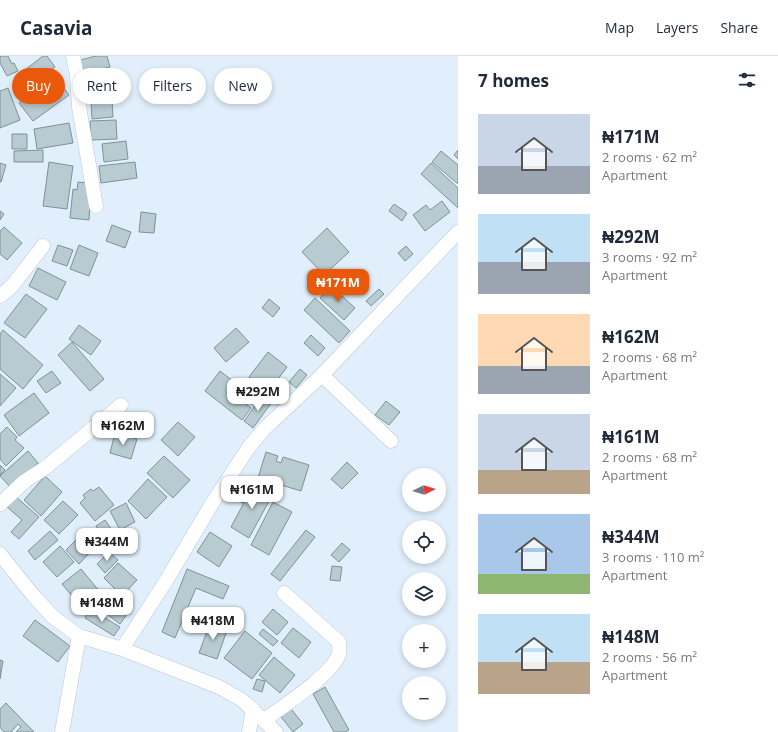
<!DOCTYPE html>
<html lang="en">
<head>
<meta charset="utf-8">
<style>
	:root { --surface:#fff; --page:#f6f6f7; --text:#1f2937; --muted:#747a83; --line:#e0e1e3; --accent:#ea580c }
	body { margin:0; font-family:"Open Sans",sans-serif; background:var(--page); color:var(--text); height:100vh; display:flex; flex-direction:column; font-size:15px; white-space:nowrap }
	* { box-sizing:border-box; margin:0 }
	p { font-size:13px; color:var(--muted) }
	.icon { flex:none; width:22px; height:22px; fill:none; stroke:currentColor; stroke-width:2; stroke-linecap:round; stroke-linejoin:round }
	.map { position:relative; flex:1; overflow:hidden }
	.panel { display:flex; flex-direction:column; background:var(--surface); width:320px }
	.panel>* { flex:none }
	.hud { position:absolute; left:12px; top:12px; width:380px; height:36px; display:flex; gap:8px }
	.needle { width:26px; rotate:85deg }
	.buttons { position:absolute; left:402px; top:412px; display:grid; gap:8px }
	.buttons a { display:grid; place-items:center; width:44px; height:44px; border-radius:50%; background:var(--surface); box-shadow:0 2px 6px #0003; font-size:20px }
	.price { position:absolute; translate:-50% -34px; padding:0 9px; border-radius:8px; background:#fff; color:#222; font-size:13px; line-height:26px; filter:drop-shadow(0 1px 2px #0008) }
	.price::after { content:''; position:absolute; left:50%; top:24px; width:12px; height:9px; margin-left:-6px; background:inherit; clip-path:polygon(0 0,100% 0,50% 100%) }
	.price.current { background:var(--accent); color:#fff }
	ul { padding:0; list-style:none }
	li { display:flex; align-items:center; gap:12px; height:100px; padding:0 20px }
	li span { display:grid; place-items:center; flex:none; width:112px; height:80px; border-radius:0px; color:#555 }
	li>.icon { margin-inline-start:auto }
	span .icon { width:48px; height:48px; fill:#fffc; stroke-width:1 }
	li b { font-size:17px }
	h2 { display:flex; justify-content:space-between; align-items:center; height:48px; padding:0 20px; font-size:17px }
	.chip { padding:0 14px; border-radius:18px; background:var(--surface); box-shadow:0 2px 6px #0003; font-size:14px; line-height:36px }
	.chip.current { background:var(--accent); color:#fff }
	header { display:flex; align-items:center; gap:24px; box-sizing:border-box; height:56px; padding:0 20px; background:var(--surface); border-bottom:1px solid var(--line) }
	header strong { font-size:19px }
	nav { display:flex; gap:22px; margin-inline-start:auto; font-size:14px }
	main { display:flex; flex:1; min-height:0 }
	.map>svg:first-child { display:block }
	.building { fill:#b7cbd0; stroke:#7f9297 }
	.lines { fill:none; stroke-linecap:round; stroke-linejoin:round }
	.minor-casing { stroke:#b9c8d3; stroke-width:15 }
	.minor { stroke:#fff; stroke-width:14 }
</style>
</head>
<body>
<header>
<strong>Casavia</strong>
<nav><a>Map</a><a>Layers</a><a>Share</a></nav>
</header>
<main>
<div class="map">
<svg width="458" height="676" viewBox="0 0 458 676">
	<rect width="100%" height="100%" fill="#e0effb"/>
	<!-- building -->
	<path class="building" d="M 0,0 L 8,0 L 12,8 L 14,7 L 18,15 L 7,20 L 0,7 Z
		M 43,0 L 47,0 L 55,11 L 27,33 L 17,20 Z
		M 96,0 L 107,0 L 110,11 L 84,18 L 80,4 Z
		M 106,16 L 108,36 L 87,38 L 85,19 Z
		M 55,20 L 69,39 L 33,65 L 19,47 Z
		M 8,32 L 20,64 L 0,72 L 0,35 Z
		M 112,44 L 113,61 L 92,63 L 91,46 Z
		M 116,64 L 117,83 L 91,84 L 90,65 Z
		M 69,67 L 73,87 L 37,93 L 34,73 Z
		M 12,78 L 27,78 L 27,93 L 12,93 Z
		M 126,85 L 128,103 L 104,106 L 102,88 Z
		M 43,94 L 43,106 L 14,106 L 14,95 Z
		M 458,94 L 458,103 L 454,99 Z
		M 441,95 L 458,109 L 458,128 L 432,106 Z
		M 49,106 L 73,110 L 67,153 L 43,150 Z
		M 135,106 L 137,122 L 101,127 L 99,110 Z
		M 0,107 L 6,109 L 1,126 L 0,126 Z
		M 431,107 L 458,132 L 458,152 L 421,118 Z
		M 78,126 L 88,127 L 91,135 L 89,164 L 70,162 L 73,133 L 77,134 Z
		M 442,145 L 450,156 L 425,175 L 413,159 L 426,149 L 430,154 Z
		M 394,148 L 407,157 L 402,165 L 389,155 Z
		M 0,155 L 4,158 L 0,164 Z
		M 141,156 L 156,158 L 154,177 L 139,176 Z
		M 112,169 L 131,176 L 125,192 L 106,185 Z
		M 4,171 L 22,187 L 7,204 L 0,198 L 0,175 Z
		M 327,172 L 349,196 L 324,219 L 302,196 Z
		M 58,189 L 73,194 L 67,210 L 52,205 Z
		M 79,189 L 98,197 L 89,220 L 70,213 Z
		M 406,190 L 413,198 L 405,205 L 398,197 Z
		M 38,212 L 66,226 L 57,244 L 29,230 Z
		M 331,230 L 355,252 L 344,264 L 320,242 Z
		M 379,233 L 384,238 L 371,250 L 366,245 Z
		M 26,238 L 47,253 L 25,282 L 4,267 Z
		M 315,242 L 350,275 L 339,287 L 304,254 Z
		M 269,243 L 280,252 L 273,261 L 262,252 Z
		M 79,269 L 101,285 L 91,299 L 69,283 Z
		M 236,272 L 249,286 L 226,306 L 214,292 Z
		M 3,274 L 43,309 L 23,333 L 0,313 L 0,278 Z
		M 311,279 L 325,292 L 318,300 L 304,287 Z
		M 72,286 L 104,323 L 90,335 L 58,299 Z
		M 268,296 L 287,311 L 268,336 L 249,321 Z
		M 300,313 L 307,319 L 296,332 L 289,326 Z
		M 52,315 L 61,327 L 46,337 L 37,325 Z
		M 220,315 L 233,325 L 235,322 L 252,336 L 244,347 L 251,352 L 242,364 L 205,335 Z
		M 0,318 L 16,332 L 0,350 Z
		M 34,337 L 49,357 L 19,380 L 4,359 Z
		M 262,340 L 272,346 L 253,372 L 244,365 Z
		M 386,345 L 400,356 L 389,369 L 375,359 Z
		M 178,366 L 195,381 L 178,400 L 161,384 Z
		M 7,371 L 17,381 L 15,384 L 24,392 L 6,410 L 0,403 L 0,378 Z
		M 115,377 L 137,383 L 131,403 L 110,397 Z
		M 28,395 L 38,407 L 11,432 L 0,420 Z
		M 266,396 L 278,400 L 276,405 L 281,407 L 283,401 L 309,409 L 301,435 L 258,422 Z
		M 164,400 L 190,424 L 173,442 L 147,417 Z
		M 347,406 L 358,417 L 342,433 L 331,423 Z
		M 0,409 L 5,414 L 0,419 Z
		M 45,420 L 62,436 L 41,460 L 24,444 Z
		M 242,420 L 253,425 L 243,447 L 232,442 Z
		M 148,423 L 167,441 L 146,463 L 128,445 Z
		M 255,426 L 274,436 L 249,482 L 231,471 Z
		M 99,431 L 114,449 L 95,465 L 80,447 L 85,442 L 83,439 L 91,433 L 93,435 Z
		M 15,440 L 39,461 L 19,483 L 11,476 L 22,464 L 6,450 Z
		M 63,445 L 78,459 L 59,478 L 44,464 Z
		M 273,446 L 292,456 L 269,499 L 251,489 Z
		M 126,447 L 135,466 L 120,474 L 110,455 Z
		M 105,464 L 112,474 L 102,480 L 96,470 Z
		M 306,474 L 315,481 L 280,525 L 271,518 Z
		M 50,475 L 58,484 L 35,504 L 28,495 Z
		M 210,476 L 232,490 L 219,511 L 197,496 Z
		M 83,477 L 96,490 L 79,508 L 66,494 Z
		M 342,487 L 350,494 L 339,506 L 331,499 Z
		M 60,490 L 74,506 L 57,521 L 43,506 Z
		M 109,496 L 118,504 L 105,517 L 97,508 Z
		M 118,507 L 137,524 L 122,540 L 104,522 Z
		M 332,510 L 342,511 L 340,525 L 330,524 Z
		M 81,513 L 100,536 L 82,552 L 62,528 Z
		M 187,513 L 229,530 L 223,543 L 196,532 L 175,582 L 162,576 Z
		M 108,533 L 132,551 L 120,568 L 95,549 Z
		M 90,553 L 120,571 L 114,580 L 85,562 Z
		M 273,553 L 288,566 L 277,579 L 262,566 Z
		M 35,564 L 70,590 L 58,606 L 23,580 Z
		M 210,567 L 227,574 L 217,603 L 199,597 Z
		M 293,572 L 311,586 L 299,602 L 281,587 Z
		M 263,573 L 278,585 L 273,590 L 259,578 Z
		M 245,575 L 272,597 L 252,623 L 224,602 Z
		M 274,601 L 295,619 L 280,637 L 259,619 Z
		M 0,604 L 3,605 L 0,623 Z
		M 257,623 L 265,625 L 262,636 L 253,633 Z
		M 325,631 L 349,674 L 345,676 L 334,676 L 313,638 Z
		M 6,647 L 34,676 L 16,676 L 21,671 L 18,668 L 11,676 L 4,676 L 0,671 L 0,653 Z
		M 288,649 L 303,668 L 293,676 L 278,657 Z"/>
	<g class="lines">
		<defs>
			<path id="minor" d="M 73,0 L 77,20 L 79,51 L 96,150
				M 0,240 L 12,230 L 43,190
				M 322,319 L 391,385
				M 0,448 L 25,425 L 45,412 L 121,349
				M 0,498 L 32,538 L 53,561 L 79,580 L 122,593 L 219,631 L 242,644 L 276,676
				M 122,593 L 166,525 L 213,446 L 249,391 L 264,373 L 322,319 L 458,176
				M 264,664 C 282,651 332,619 339,598 C 340,595 339,589 339,586 L 284,537
				M 62,676 L 79,580
				M 249,676 L 253,653"/>
		</defs>
		<!-- minor casing -->
		<use href="#minor" class="minor-casing"/>
		<!-- minor -->
		<use href="#minor" class="minor"/>
	</g>
</svg>
<div class="buttons">
<a><svg class="needle" viewBox="-14 -14 28 28"><path d="M0-13l5 13h-10z" fill="#e53935"/><path d="M0 13l5-13h-10z" fill="#747a83"/></svg></a>
<a><svg class="icon" aria-label="locate" viewBox="0 0 24 24"><circle cx="12" cy="12" r="6"/><path d="M12 2v4M12 18v4M2 12h4M18 12h4"/></svg></a>
<a><svg class="icon" aria-label="layers" viewBox="0 0 24 24"><path d="M12 4l9 5-9 5-9-5zM3 14l9 5 9-5"/></svg></a>
<a>+</a>
<a>−</a>
</div>
<b class="price current" style="left:338px;top:247px">₦171M</b>
<b class="price" style="left:258px;top:356px">₦292M</b>
<b class="price" style="left:123px;top:390px">₦162M</b>
<b class="price" style="left:252px;top:454px">₦161M</b>
<b class="price" style="left:107px;top:506px">₦344M</b>
<b class="price" style="left:102px;top:567px">₦148M</b>
<b class="price" style="left:213px;top:585px">₦418M</b>
<div class="hud">
<a class="chip current">Buy</a>
<a class="chip">Rent</a>
<a class="chip">Filters</a>
<a class="chip">New</a>
</div>
</div>
<section class="panel">
<h2>7 homes<svg class="icon" aria-label="filters" viewBox="0 0 24 24"><path d="M4 7h16M4 17h16"/><circle cx="9" cy="7" r="2"/><circle cx="15" cy="17" r="2"/></svg></h2>
<ul>
<li><span style="background:linear-gradient(#c9d6e8 65%,#9aa5b1 0)"><svg class="icon" aria-label="home" viewBox="0 0 24 24"><path d="M3 11l9-7 9 7M6 9v11h12V9"/></svg></span><div><b>₦171M</b><p>2 rooms · 62 m²</p><p>Apartment</p></div></li>
<li><span style="background:linear-gradient(#bfe0f5 60%,#9aa5b1 0)"><svg class="icon" aria-label="home" viewBox="0 0 24 24"><path d="M3 11l9-7 9 7M6 9v11h12V9"/></svg></span><div><b>₦292M</b><p>3 rooms · 92 m²</p><p>Apartment</p></div></li>
<li><span style="background:linear-gradient(#ffd9b3 65%,#9aa5b1 0)"><svg class="icon" aria-label="home" viewBox="0 0 24 24"><path d="M3 11l9-7 9 7M6 9v11h12V9"/></svg></span><div><b>₦162M</b><p>2 rooms · 68 m²</p><p>Apartment</p></div></li>
<li><span style="background:linear-gradient(#c9d6e8 70%,#b9a48a 0)"><svg class="icon" aria-label="home" viewBox="0 0 24 24"><path d="M3 11l9-7 9 7M6 9v11h12V9"/></svg></span><div><b>₦161M</b><p>2 rooms · 68 m²</p><p>Apartment</p></div></li>
<li><span style="background:linear-gradient(#a9c7e8 75%,#8fb573 0)"><svg class="icon" aria-label="home" viewBox="0 0 24 24"><path d="M3 11l9-7 9 7M6 9v11h12V9"/></svg></span><div><b>₦344M</b><p>3 rooms · 110 m²</p><p>Apartment</p></div></li>
<li><span style="background:linear-gradient(#bfe0f5 60%,#b9a48a 0)"><svg class="icon" aria-label="home" viewBox="0 0 24 24"><path d="M3 11l9-7 9 7M6 9v11h12V9"/></svg></span><div><b>₦148M</b><p>2 rooms · 56 m²</p><p>Apartment</p></div></li>
</ul>
</section>
</main>
</body>
</html>
